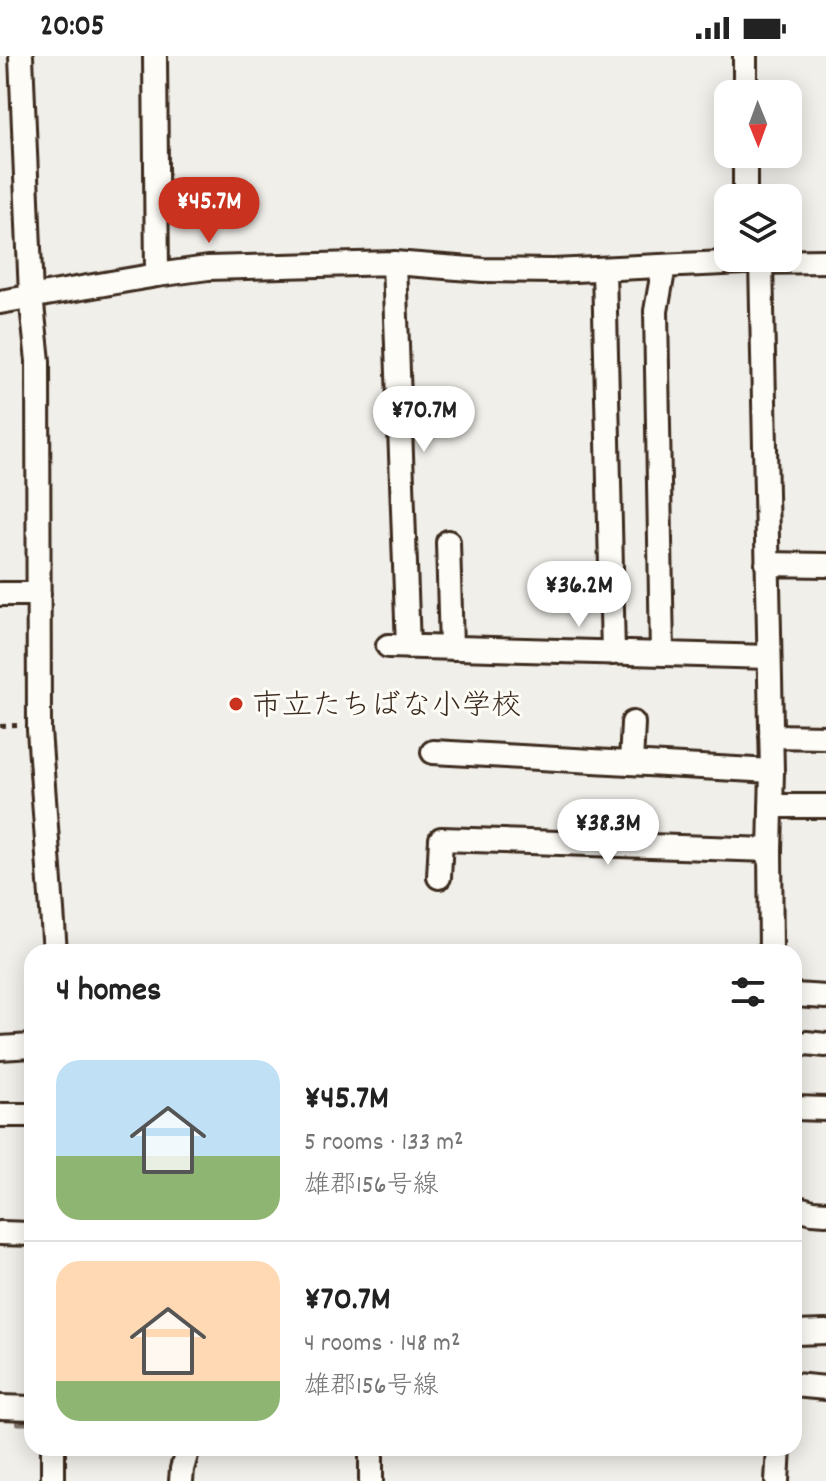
<!DOCTYPE html>
<html lang="en">
<head>
<meta charset="utf-8">
<style>
	:root { --surface:#fff; --page:#f6f6f6; --text:#222; --muted:#767676; --line:#e0e0e0; --accent:#c8321e }
	body { margin:0; font-family:Dekko,"Klee One",sans-serif; background:var(--page); color:var(--text); height:100vh; display:flex; flex-direction:column; font-size:30px; white-space:nowrap }
	* { box-sizing:border-box; margin:0 }
	p { font-size:26px; color:var(--muted) }
	.icon { flex:none; width:44px; height:44px; fill:none; stroke:currentColor; stroke-width:2; stroke-linecap:round; stroke-linejoin:round }
	.map { position:relative; flex:1; overflow:hidden }
	.sheet { position:absolute; left:24px; top:888px; width:778px; height:512px; display:flex; flex-direction:column; background:var(--surface); border-radius:24px; box-shadow:0 4px 20px #0003 }
	.sheet>* { flex:none }
	.needle { width:52px; rotate:179deg }
	.controls { position:absolute; left:714px; top:24px; display:grid; gap:16px }
	.controls a { display:grid; place-items:center; width:88px; height:88px; border-radius:16px; background:var(--surface); box-shadow:0 4px 20px #0003; font-size:40px }
	.price { position:absolute; translate:-50% -68px; padding:0 18px; border-radius:28px; background:#fff; color:#222; font-size:26px; line-height:52px; filter:drop-shadow(0 2px 4px #0008) }
	.price::after { content:''; position:absolute; left:50%; top:48px; width:24px; height:18px; margin-left:-12px; background:inherit; clip-path:polygon(0 0,100% 0,50% 100%) }
	.price.on { background:var(--accent); color:#fff }
	ul { padding:0; list-style:none }
	li { display:flex; align-items:center; gap:24px; height:200px; padding:0 32px }
	li+li { border-top:2px solid var(--line) }
	li span { display:grid; place-items:center; flex:none; width:224px; height:160px; border-radius:24px; color:#555 }
	li>.icon { margin-inline-start:auto }
	span .icon { width:96px; height:96px; fill:#fffc; stroke-width:1 }
	li b { font-size:34px }
	h2 { display:flex; justify-content:space-between; align-items:center; height:96px; padding:0 32px; font-size:34px }
	.status { display:flex; justify-content:space-between; align-items:center; height:56px; padding:0 40px; background:var(--surface); direction:ltr }
	.status svg { height:22px; fill:currentColor }
	.map>svg:first-child { display:block }
	.lines { fill:none; stroke-linecap:round; stroke-linejoin:round }
	.stream { stroke:#80746b; stroke-width:7 }
	.street-casing { stroke:#3b2a1e; stroke-width:28 }
	.path { stroke:#3b2a1e; stroke-width:4; stroke-dasharray:6 6; stroke-linecap:butt }
	.street { stroke:#fdfcf7; stroke-width:22 }
	.poi-dot { fill:#c8321e; stroke:#fdfcf7; stroke-width:3 }
	.labels { text-anchor:middle; stroke-width:6; stroke-linejoin:round; paint-order:stroke }
	.poi-label { font-size:30px; fill:#3b2a1e; stroke:#fdfcf7; text-anchor:start }
</style>
</head>
<body>
<div class="status"><b>20:05</b><svg viewBox="0 0 49 12"><path d="M0 12V9h3v3zM5 12V6h3v6zM10 12V3h3v9zM15 12V0h3v12zM26 1h20v11H26zM47 4h2v5h-2z"/></svg></div>
<div class="map">
<svg width="826" height="1425" viewBox="0 0 826 1425">
	<rect width="100%" height="100%" fill="#f1efea"/>
	<filter id="ink" filterUnits="userSpaceOnUse"><feTurbulence type="fractalNoise" baseFrequency=".0125" numOctaves="2"/><feDisplacementMap in="SourceGraphic" scale="16" xChannelSelector="R" yChannelSelector="G"/><feConvolveMatrix kernelMatrix="1 2 1 2 8 2 1 2 1" color-interpolation-filters="sRGB"/></filter>
	<g filter="url(#ink)">
		<g class="lines">
			<!-- stream -->
			<path class="stream" d="M 19,1366 L 32,1366"/>
			<defs>
				<path id="street" d="M 21,0 L 31,240 L 38,305 L 39,674 L 55,896
					M 155,0 L 157,219
					M 745,0 L 745,38
					M 745,98 L 745,142
					M 761,206 L 772,715 L 770,794 L 771,896
					M 394,207 L 408,591
					M 604,213 L 613,597
					M 0,246 L 157,219 L 208,212 L 394,207 L 483,214 L 553,215 L 745,206 L 826,205
					M 448,486 L 451,592
					M 767,508 L 826,509
					M 0,538 L 39,538
					M 388,590 L 769,601
					M 662,598 L 656,255 L 664,210
					M 771,680 L 826,681
					M 433,696 L 772,715
					M 631,707 L 633,667
					M 771,750 L 826,750
					M 439,821 L 441,783 L 770,794
					M 794,939 L 826,941
					M 794,991 L 806,987 L 826,989
					M 0,992 L 32,990
					M 794,1052 L 826,1053
					M 0,1059 L 32,1059
					M 794,1151 L 813,1156 L 826,1157
					M 0,1177 L 32,1178
					M 794,1277 L 826,1276
					M 794,1329 L 826,1332
					M 0,1351 L 32,1352
					M 53,1392 L 53,1425
					M 181,1425 L 182,1413 L 188,1392
					M 371,1425 L 371,1392
					M 777,1425 L 779,1392"/>
			</defs>
			<!-- street casing -->
			<use href="#street" class="street-casing"/>
			<!-- path -->
			<path class="path" d="M 0,670 L 17,669"/>
			<!-- street -->
			<use href="#street" class="street"/>
		</g>
	</g>
	<!-- markers -->
	<circle class="poi-dot" cx="236" cy="648" r="8"/>
	<g class="labels">
		<!-- poi labels -->
		<g class="poi-label">
			<text x="252" y="658">市立たちばな小学校</text>
		</g>
	</g>
</svg>
<div class="controls">
<a><svg class="needle" viewBox="-14 -14 28 28"><path d="M0-13l5 13h-10z" fill="#e53935"/><path d="M0 13l5-13h-10z" fill="#767676"/></svg></a>
<a><svg class="icon" aria-label="layers" viewBox="0 0 24 24"><path d="M12 4l9 5-9 5-9-5zM3 14l9 5 9-5"/></svg></a>
</div>
<b class="price on" style="left:209px;top:189px">¥45.7M</b>
<b class="price" style="left:424px;top:398px">¥70.7M</b>
<b class="price" style="left:579px;top:573px">¥36.2M</b>
<b class="price" style="left:608px;top:811px">¥38.3M</b>
<section class="sheet">
<h2>4 homes<svg class="icon" aria-label="filters" viewBox="0 0 24 24"><path d="M4 7h16M4 17h16"/><circle cx="9" cy="7" r="2"/><circle cx="15" cy="17" r="2"/></svg></h2>
<ul>
<li><span style="background:linear-gradient(#bfe0f5 60%,#8fb573 0)"><svg class="icon" aria-label="home" viewBox="0 0 24 24"><path d="M3 11l9-7 9 7M6 9v11h12V9"/></svg></span><div><b>¥45.7M</b><p>5 rooms · 133 m²</p><p>雄郡156号線</p></div></li>
<li><span style="background:linear-gradient(#ffd9b3 75%,#8fb573 0)"><svg class="icon" aria-label="home" viewBox="0 0 24 24"><path d="M3 11l9-7 9 7M6 9v11h12V9"/></svg></span><div><b>¥70.7M</b><p>4 rooms · 148 m²</p><p>雄郡156号線</p></div></li>
</ul>
</section>
</div>
</body>
</html>
